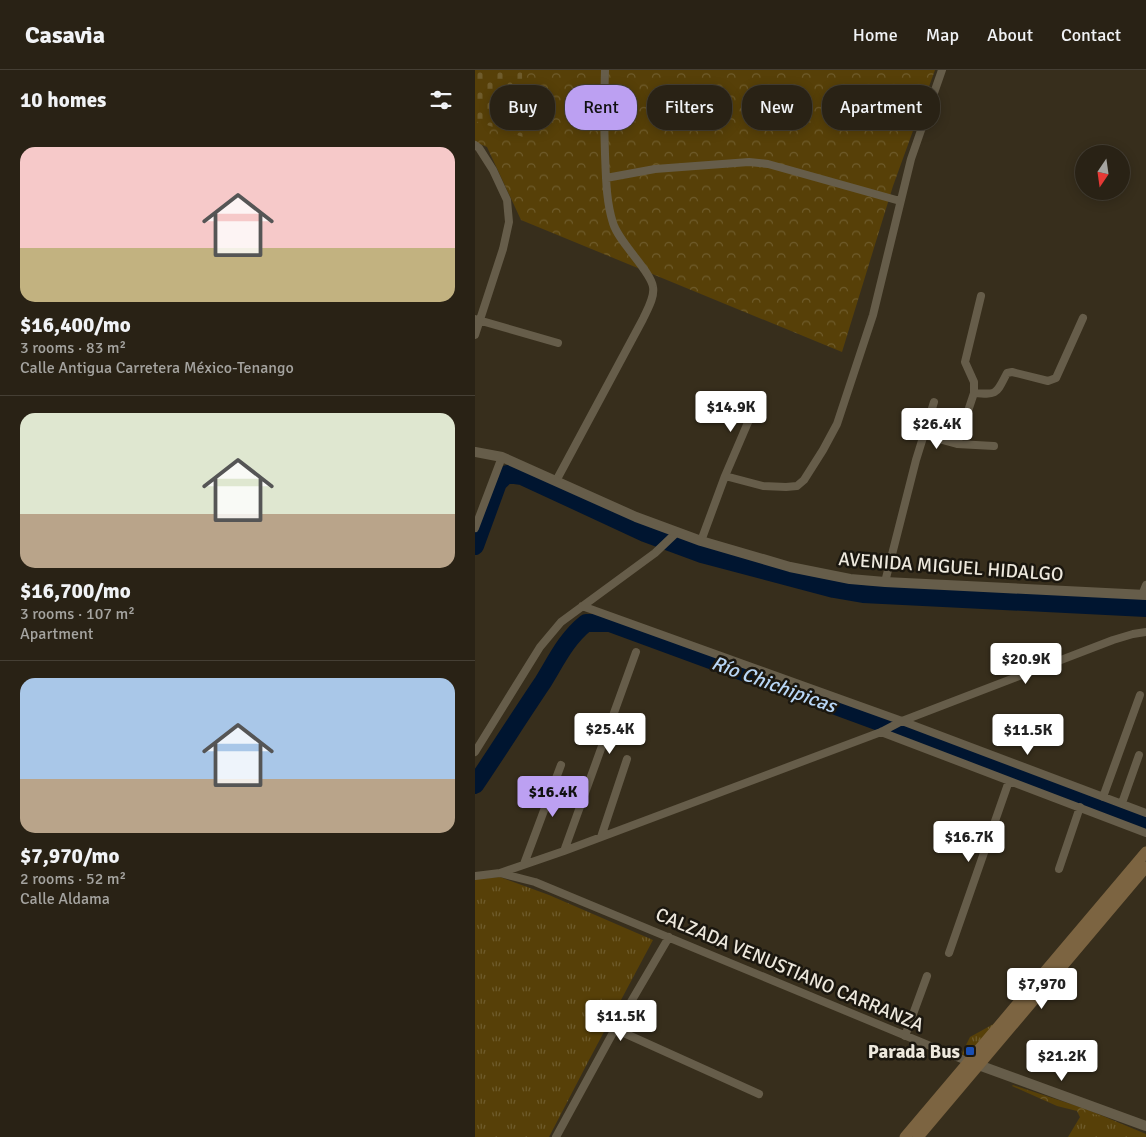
<!DOCTYPE html>
<html lang="en">
<head>
<meta charset="utf-8">
<style>
	:root { --surface:#292215; --page:#312a1e; --text:#f1f3f6; --muted:#a5a4a0; --line:#453f34; --accent:#bca0f2 }
	body { margin:0; font-family:Signika,sans-serif; background:var(--page); color:var(--text); height:100vh; display:flex; flex-direction:column; font-size:19px; white-space:nowrap }
	* { box-sizing:border-box; margin:0 }
	p { font-size:16px; color:var(--muted) }
	.icon { flex:none; width:28px; height:28px; fill:none; stroke:currentColor; stroke-width:2; stroke-linecap:round; stroke-linejoin:round }
	.map { position:relative; flex:1; overflow:hidden }
	.panel { display:flex; flex-direction:column; background:var(--surface); width:475px }
	.panel>* { flex:none }
	.banner { position:absolute; left:15px; top:15px; width:475px; height:45px; display:flex; gap:10px }
	.needle { width:32px; rotate:193deg }
	.fabs { position:absolute; left:600px; top:75px; display:grid; gap:10px }
	.fabs a { display:grid; place-items:center; width:55px; height:55px; border-radius:50%; background:var(--surface); box-shadow:0 2px 12px #0003,0 0 0 1px var(--line); font-size:25px }
	.price { position:absolute; translate:-50% -42px; padding:0 11px; border-radius:5px; background:#fff; color:#222; font-size:16px; line-height:32px; filter:drop-shadow(0 1px 2px #0008) }
	.price::after { content:''; position:absolute; left:50%; top:30px; width:15px; height:11px; margin-left:-8px; background:inherit; clip-path:polygon(0 0,100% 0,50% 100%) }
	.price.on { background:var(--accent); color:#111 }
	ul { padding:0; list-style:none }
	li { display:grid; align-content:center; gap:10px; height:265px; padding:0 20px }
	li+li { border-top:1px solid var(--line) }
	li span { display:grid; place-items:center; height:155px; border-radius:15px; color:#555 }
	li>.icon { margin-inline-start:auto }
	span .icon { width:90px; height:90px; fill:#fffc; stroke-width:1 }
	li b { font-size:21px }
	h2 { display:flex; justify-content:space-between; align-items:center; height:60px; padding:0 20px; font-size:21px }
	.tag { padding:0 18px; border-radius:20px; background:var(--surface); box-shadow:0 2px 12px #0003,0 0 0 1px var(--line); font-size:18px; line-height:45px }
	.tag.on { background:var(--accent); color:#111 }
	header { display:flex; align-items:center; gap:30px; box-sizing:border-box; height:70px; padding:0 25px; background:var(--surface); border-bottom:1px solid var(--line) }
	header strong { font-size:24px }
	nav { display:flex; gap:28px; margin-inline-start:auto; font-size:18px }
	main { display:flex; flex:1; min-height:0 }
	.map>svg:first-child { display:block }
	.forest { fill:url(#forest-crowns) }
	.cemetery { fill:url(#cemetery-stones) }
	.park { fill:url(#park-tufts) }
	.lines { fill:none; stroke-linecap:round; stroke-linejoin:round }
	.river { stroke:#001530; stroke-width:18 }
	.minor { stroke:#665d4a; stroke-width:8 }
	.tertiary { stroke:#665d4a; stroke-width:10 }
	.secondary { stroke:#7c6441; stroke-width:11 }
	.transit-dot { fill:#1a4fb4; stroke:#1b170f; stroke-width:2 }
	.labels { text-anchor:middle; stroke-width:5; stroke-linejoin:round; paint-order:stroke }
	.street-label { font-size:19px; fill:#ede8dd; stroke:#1b170f }
	.poi-label { font-size:19px; font-weight:bold; fill:#ede8dd; stroke:#1b170f; text-anchor:end }
	.water-label { font-size:20px; font-style:italic; fill:#b8d6f6; stroke:#1b170f }
</style>
</head>
<body>
<header>
<strong>Casavia</strong>
<nav><a>Home</a><a>Map</a><a>About</a><a>Contact</a></nav>
</header>
<main>
<section class="panel">
<h2>10 homes<svg class="icon" aria-label="filters" viewBox="0 0 24 24"><path d="M4 7h16M4 17h16"/><circle cx="9" cy="7" r="2"/><circle cx="15" cy="17" r="2"/></svg></h2>
<ul>
<li><span style="background:linear-gradient(#f6c9c9 65%,#c2b280 0)"><svg class="icon" aria-label="home" viewBox="0 0 24 24"><path d="M3 11l9-7 9 7M6 9v11h12V9"/></svg></span><div><b>$16,400/mo</b><p>3 rooms · 83 m²</p><p>Calle Antigua Carretera México-Tenango</p></div></li>
<li><span style="background:linear-gradient(#dfe7d0 65%,#b9a48a 0)"><svg class="icon" aria-label="home" viewBox="0 0 24 24"><path d="M3 11l9-7 9 7M6 9v11h12V9"/></svg></span><div><b>$16,700/mo</b><p>3 rooms · 107 m²</p><p>Apartment</p></div></li>
<li><span style="background:linear-gradient(#a9c7e8 65%,#b9a48a 0)"><svg class="icon" aria-label="home" viewBox="0 0 24 24"><path d="M3 11l9-7 9 7M6 9v11h12V9"/></svg></span><div><b>$7,970/mo</b><p>2 rooms · 52 m²</p><p>Calle Aldama</p></div></li>
</ul>
</section>
<div class="map">
<svg width="671" height="1067" viewBox="0 0 671 1067">
	<defs>
		<pattern id="forest-crowns" width="20" height="18" patternUnits="userSpaceOnUse" patternTransform="scale(1.25)"><rect width="20" height="18" fill="#574008"/><path d="M2 6a3 3 0 1 1 6 0M12 15a3 3 0 1 1 6 0" fill="none" stroke="#6f5c2c"/></pattern>
		<pattern id="cemetery-stones" width="16" height="16" patternUnits="userSpaceOnUse" patternTransform="scale(1.25)"><rect width="16" height="16" fill="#574008"/><path d="M2 7V4a2 2 0 0 1 4 0v3zM10 15v-3a2 2 0 0 1 4 0v3z" fill="#6f5c2c"/></pattern>
		<pattern id="park-tufts" width="24" height="20" patternUnits="userSpaceOnUse" patternTransform="scale(1.25)"><rect width="24" height="20" fill="#574008"/><path d="M3 7l-1-3M5 7V3M7 7l1-3M15 17l-1-3M17 17v-4M19 17l1-3" fill="none" stroke="#6f5c2c"/></pattern>
	</defs>
	<rect width="100%" height="100%" fill="#372e1c"/>
	<!-- forest -->
	<path class="forest" d="M 0,0 L 460,0 L 418,116 L 367,282 L 46,150 L 12,77 L 0,72 Z
		M 538,1015 L 611,1039 L 671,1064 L 671,1067 L 617,1067 L 614,1066 L 602,1041 L 582,1036 L 537,1016 Z"/>
	<!-- cemetery -->
	<path class="cemetery" d="M 0,0 L 47,0 L 48,67 L 0,51 Z"/>
	<!-- park -->
	<path class="park" d="M 25,807 L 74,825 L 178,870 L 114,990 L 74,1067 L 0,1067 L 0,809 Z
		M 524,951 L 494,990 L 486,985 L 495,967 Z
		M 608,1042 L 627,1046 L 667,1064 L 665,1067 L 593,1067 Z"/>
	<g class="lines">
		<!-- river -->
		<path class="river" d="M 0,476 L 23,413 L 32,404 L 47,406 L 170,463 L 227,484 L 359,519 L 388,524 L 671,538
			M 0,715 C 23,681 45,646 68,612 C 81,591 91,569 111,553 L 135,553 L 671,750"/>
		<!-- minor -->
		<path class="minor" d="M 0,75 L 4,78 L 18,100 L 32,130 L 34,152 L 28,179 L 0,265
			M 131,108 L 180,99 L 274,92 L 293,94 L 425,131
			M 0,249 L 83,273
			M 499,323 C 523,325 521,324 532,303 L 537,302 L 573,311 L 581,308 L 608,248
			M 449,365 L 482,374 L 519,376
			M 482,374 L 499,323 L 499,312 L 490,292 L 506,226
			M 250,406 L 288,416 L 311,417 L 322,416 L 329,410 L 348,380 L 362,354 L 398,245 L 436,89 L 467,0
			M 81,411 L 168,249 C 172,240 180,227 178,217 C 176,201 144,173 138,153 C 131,131 131,107 130,84 C 129,56 129,28 130,0
			M 0,458 L 27,387
			M 226,471 L 250,406 L 283,329
			M 410,512 L 441,390 L 459,332
			M 667,525 L 671,515
			M 107,536 L 427,651 L 671,743
			M 406,662 L 671,763
			M 0,682 L 65,577 L 86,552 L 180,483 L 201,463
			M 628,727 L 665,625
			M 647,733 L 664,685
			M 126,767 L 152,689
			M 89,781 L 161,582
			M 49,794 L 86,695
			M 584,799 L 605,737
			M 25,803 L 89,781 L 406,662 L 427,651 L 638,570 L 658,564 L 671,562
			M 0,806 L 25,803 L 60,812 L 494,992
			M 474,883 L 534,711
			M 140,959 L 284,1024
			M 430,966 L 452,906
			M 81,1067 L 140,959 L 194,867"/>
		<!-- tertiary -->
		<path class="tertiary" d="M 0,382 L 27,387 L 161,447 L 226,471 L 315,497 L 375,509 L 410,512 L 671,525
			M 498,993 L 671,1056"/>
		<!-- secondary -->
		<path class="secondary" d="M 430,1067 L 671,782
			M 443,1067 L 671,797"/>
	</g>
	<!-- markers -->
	<rect class="transit-dot" x="490" y="976" width="10" height="10" rx="2.5"/>
	<g class="labels">
		<!-- street labels -->
		<g class="street-label">
			<text transform="translate(476 496) rotate(4)" y="7">AVENIDA MIGUEL HIDALGO</text>
			<text transform="translate(315 899) rotate(23)" y="7">CALZADA VENUSTIANO CARRANZA</text>
		</g>
		<!-- poi labels -->
		<g class="poi-label">
			<text x="485" y="988">Parada Bus</text>
		</g>
		<!-- water labels -->
		<g class="water-label">
			<text transform="translate(299 614) rotate(20)" y="7">Río Chichipicas</text>
		</g>
	</g>
</svg>
<div class="fabs">
<a><svg class="needle" viewBox="-14 -14 28 28"><path d="M0-13l5 13h-10z" fill="#e53935"/><path d="M0 13l5-13h-10z" fill="#a5a4a0"/></svg></a>
</div>
<b class="price" style="left:256px;top:363px">$14.9K</b>
<b class="price" style="left:462px;top:380px">$26.4K</b>
<b class="price" style="left:551px;top:615px">$20.9K</b>
<b class="price" style="left:135px;top:685px">$25.4K</b>
<b class="price" style="left:553px;top:686px">$11.5K</b>
<b class="price on" style="left:78px;top:748px">$16.4K</b>
<b class="price" style="left:494px;top:793px">$16.7K</b>
<b class="price" style="left:567px;top:940px">$7,970</b>
<b class="price" style="left:146px;top:972px">$11.5K</b>
<b class="price" style="left:587px;top:1012px">$21.2K</b>
<div class="banner">
<a class="tag">Buy</a>
<a class="tag on">Rent</a>
<a class="tag">Filters</a>
<a class="tag">New</a>
<a class="tag">Apartment</a>
</div>
</div>
</main>
</body>
</html>
